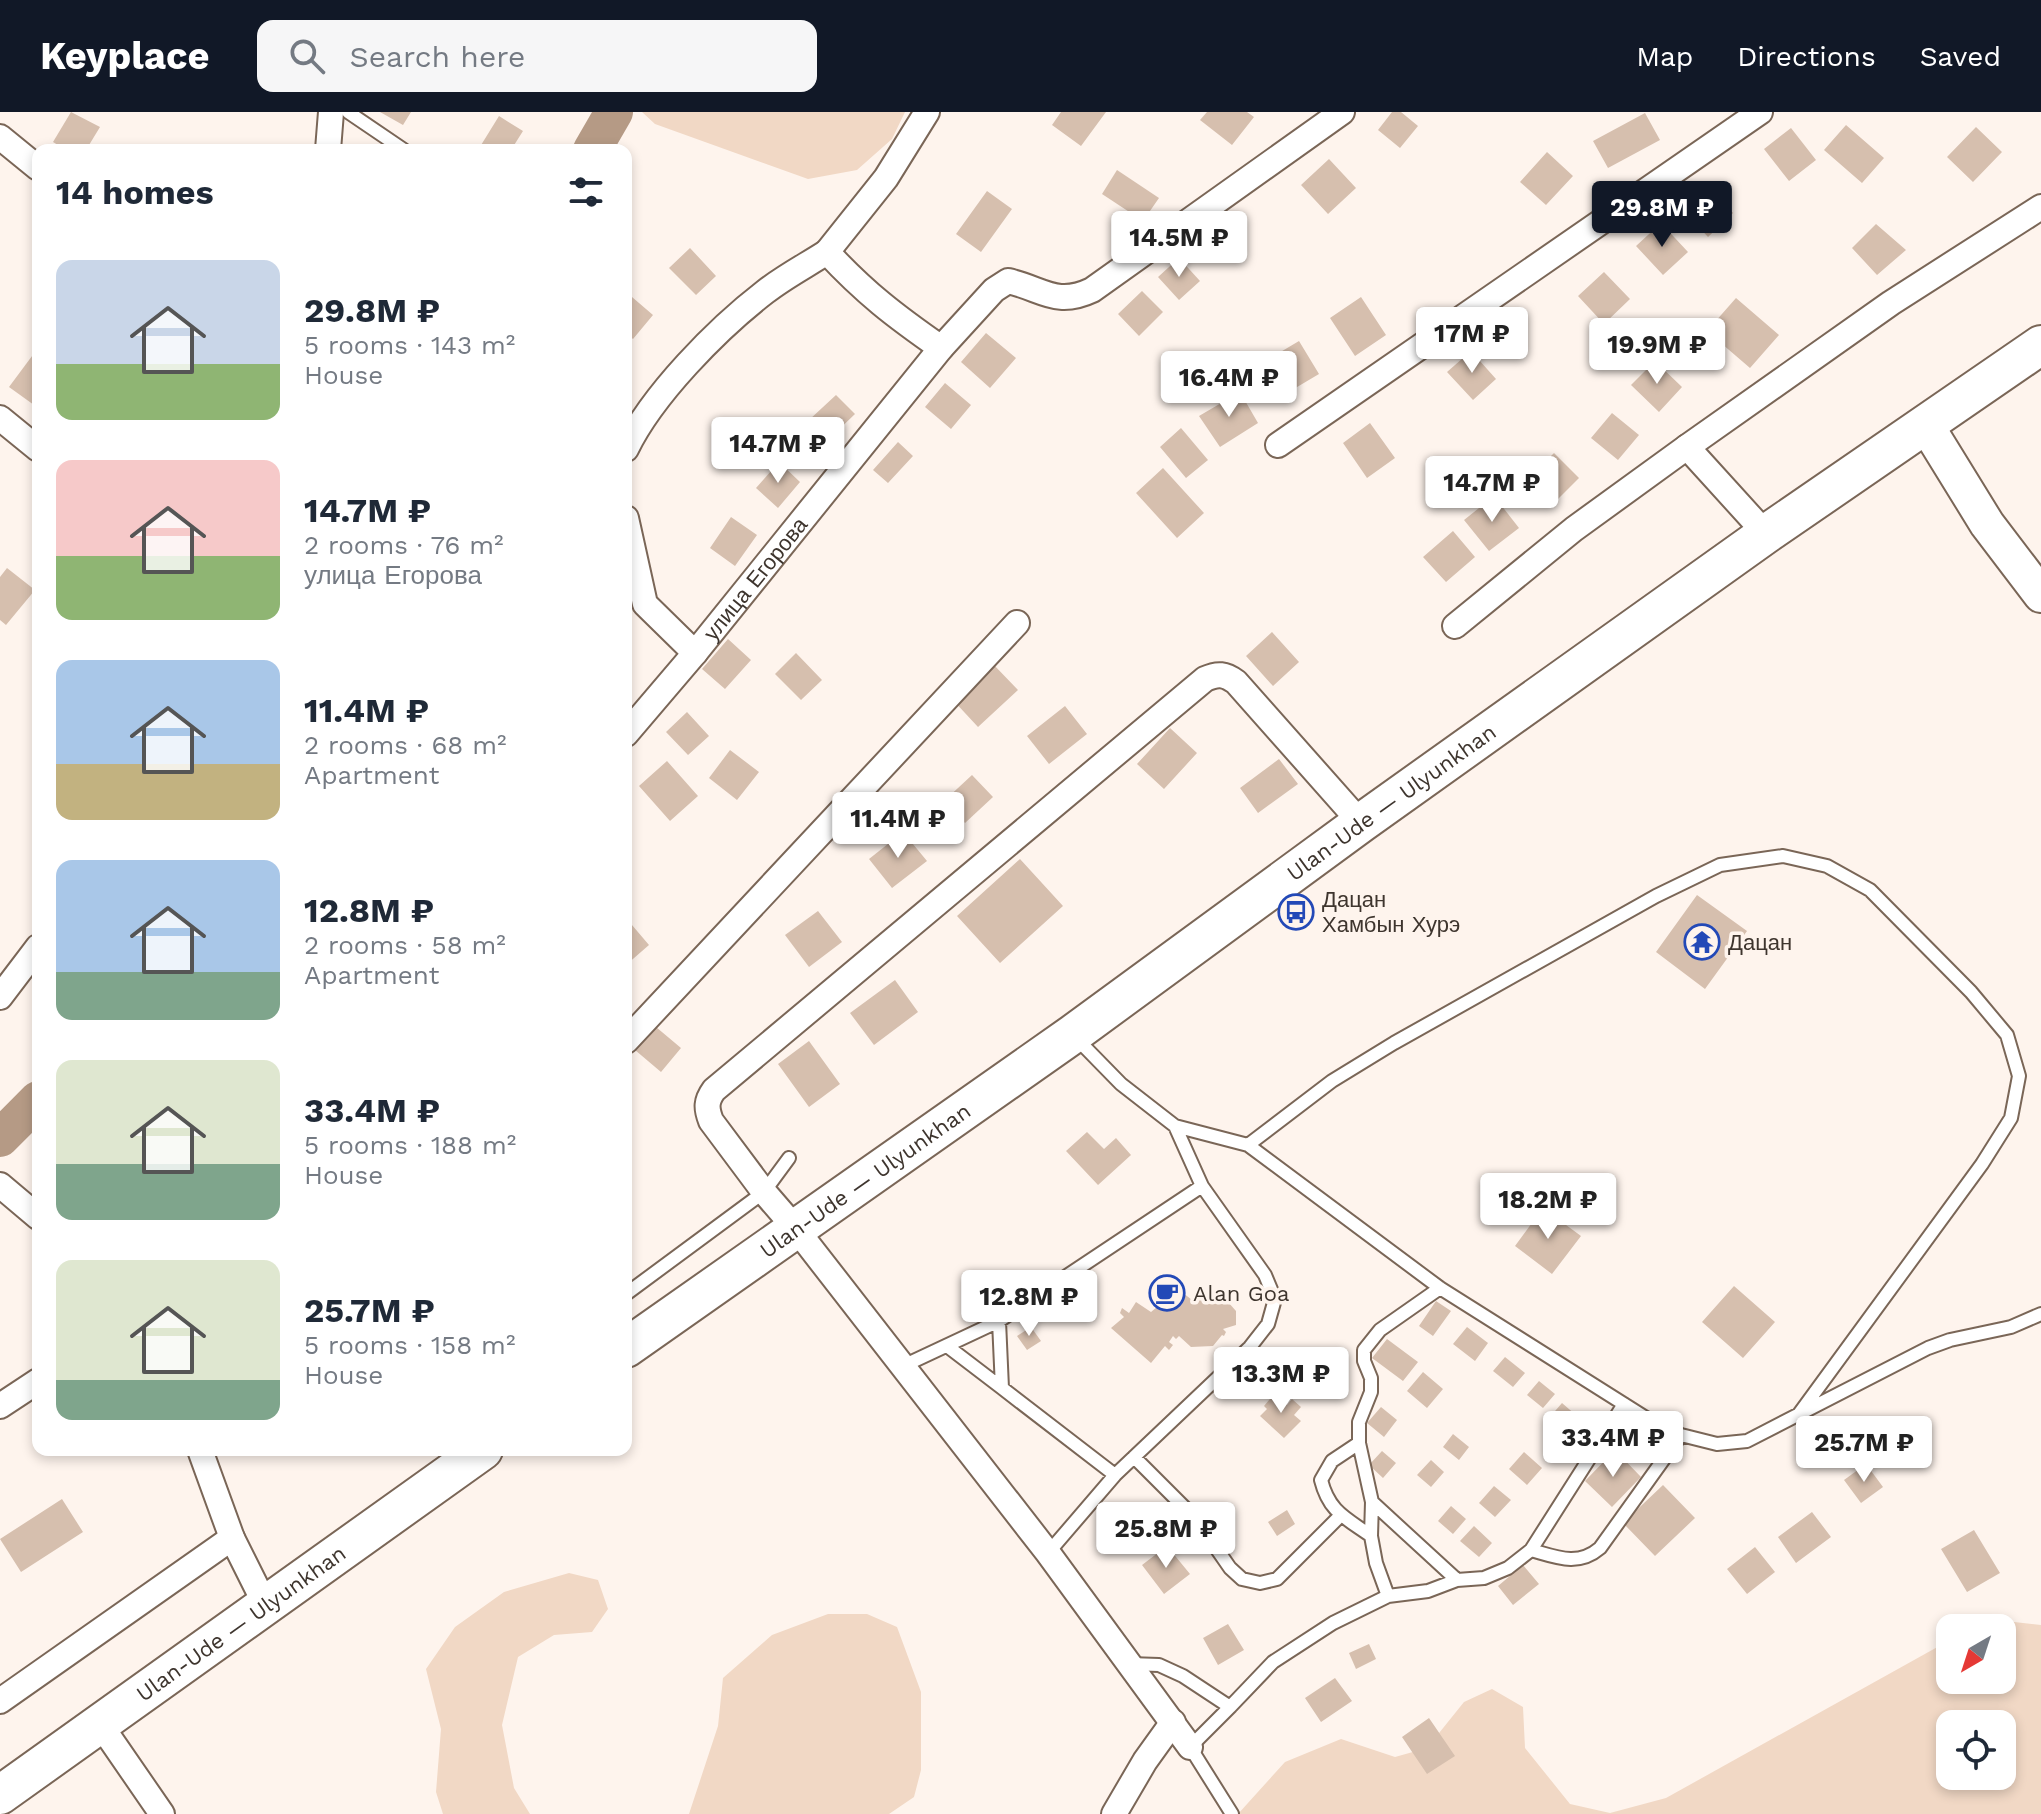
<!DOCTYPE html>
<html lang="en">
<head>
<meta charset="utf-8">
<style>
	:root { --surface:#fff; --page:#f6f6f7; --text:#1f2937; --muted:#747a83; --accent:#111827 }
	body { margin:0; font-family:"Work Sans",sans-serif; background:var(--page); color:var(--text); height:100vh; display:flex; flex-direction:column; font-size:30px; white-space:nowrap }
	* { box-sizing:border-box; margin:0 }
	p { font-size:26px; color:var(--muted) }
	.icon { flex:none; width:44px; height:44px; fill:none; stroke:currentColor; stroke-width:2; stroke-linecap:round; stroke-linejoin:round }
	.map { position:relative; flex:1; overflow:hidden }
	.sheet { position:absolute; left:32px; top:32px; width:600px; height:1312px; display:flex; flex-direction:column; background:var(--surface); border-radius:16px; box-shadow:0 4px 12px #0003 }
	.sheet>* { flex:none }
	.needle { width:52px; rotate:219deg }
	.buttons { position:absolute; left:1936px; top:1502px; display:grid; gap:16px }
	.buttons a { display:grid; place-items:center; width:80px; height:80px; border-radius:16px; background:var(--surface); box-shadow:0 4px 12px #0003; font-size:40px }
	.price { position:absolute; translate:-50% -68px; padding:0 18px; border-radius:8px; background:#fff; color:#222; font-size:26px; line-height:52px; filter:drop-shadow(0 2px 4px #0008) }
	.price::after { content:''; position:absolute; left:50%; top:48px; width:24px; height:18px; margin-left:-12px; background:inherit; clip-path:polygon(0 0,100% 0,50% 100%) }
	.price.current { background:var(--accent); color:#fff }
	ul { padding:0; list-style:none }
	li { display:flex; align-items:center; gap:24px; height:200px; padding:0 24px }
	li span { display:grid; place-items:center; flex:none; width:224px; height:160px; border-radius:16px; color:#555 }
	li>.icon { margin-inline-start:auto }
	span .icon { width:96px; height:96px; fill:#fffc; stroke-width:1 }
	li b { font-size:34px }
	h2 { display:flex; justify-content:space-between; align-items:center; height:96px; padding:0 24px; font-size:34px }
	header { display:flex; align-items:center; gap:48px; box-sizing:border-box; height:112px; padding:0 40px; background:var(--accent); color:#fff }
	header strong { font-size:38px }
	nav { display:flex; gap:44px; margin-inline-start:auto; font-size:28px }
	.search { width:560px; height:72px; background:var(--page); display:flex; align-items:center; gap:20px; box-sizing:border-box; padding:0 28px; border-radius:16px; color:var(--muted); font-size:30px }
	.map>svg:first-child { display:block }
	.green { fill:#f1d8c5; fill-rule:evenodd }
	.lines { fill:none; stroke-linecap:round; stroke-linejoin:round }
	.river { stroke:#b59a85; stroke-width:38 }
	.building { fill:#d6bfae }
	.lane-casing { stroke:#7a6657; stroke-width:16 }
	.street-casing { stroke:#7a6657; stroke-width:28 }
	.secondary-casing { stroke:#7a6657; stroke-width:38 }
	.primary-casing { stroke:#7a6657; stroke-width:42 }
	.lane { stroke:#fff; stroke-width:12 }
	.street { stroke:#fff; stroke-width:24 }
	.secondary { stroke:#fff; stroke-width:34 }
	.primary { stroke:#fff; stroke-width:38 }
	.labels { text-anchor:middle; stroke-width:7; stroke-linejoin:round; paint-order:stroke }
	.street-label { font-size:22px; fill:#3e352e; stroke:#fef4ed }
	.poi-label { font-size:22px; fill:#3e352e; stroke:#fef4ed; text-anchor:start }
</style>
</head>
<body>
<header>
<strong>Keyplace</strong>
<div class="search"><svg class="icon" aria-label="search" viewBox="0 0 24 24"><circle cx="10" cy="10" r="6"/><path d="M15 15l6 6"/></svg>Search here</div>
<nav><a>Map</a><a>Directions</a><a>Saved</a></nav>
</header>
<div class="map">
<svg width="2041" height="1702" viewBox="0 0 2041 1702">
	<rect width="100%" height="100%" fill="#fef4ed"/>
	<!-- green -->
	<path class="green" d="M 642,0 L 905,0 L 892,27 L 857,58 L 808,67 L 655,12 Z
		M 569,1461 L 598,1468 L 608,1497 L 592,1520 L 554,1523 L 518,1545 L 502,1613 L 514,1676 L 530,1702 L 443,1702 L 436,1680 L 441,1617 L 426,1557 L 455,1515 L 504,1480 Z
		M 828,1502 L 867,1502 L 897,1515 L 921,1580 L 921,1658 L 914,1685 L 889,1702 L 689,1702 L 718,1614 L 723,1566 L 772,1523 Z
		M 1988,1507 L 2041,1513 L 2041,1702 L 1238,1702 L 1285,1650 L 1341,1627 L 1395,1645 L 1427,1636 L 1464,1590 L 1492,1577 L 1523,1595 L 1525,1636 L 1570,1692 L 1610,1701 L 1666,1686 L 1950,1528 L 1950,1568 L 2002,1568 L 2002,1516 L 1972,1516 ZM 1950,1612 L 2002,1612 L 2002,1664 L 1950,1664 Z"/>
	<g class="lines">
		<!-- river -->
		<path class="river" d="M 592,38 L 614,0
			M 0,1026 L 38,988"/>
	</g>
	<!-- building -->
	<path class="building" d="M 71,0 L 100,15 L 86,38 L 66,38 L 53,30 Z
		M 380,0 L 411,0 L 403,13 Z
		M 1061,0 L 1106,0 L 1081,34 L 1052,13 Z
		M 1207,0 L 1247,0 L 1254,5 L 1232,33 L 1200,8 Z
		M 1392,0 L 1401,0 L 1418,14 L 1400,36 L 1378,18 Z
		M 1645,1 L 1660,28 L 1608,56 L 1593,29 Z
		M 499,4 L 523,19 L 511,38 L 478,38 Z
		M 1846,13 L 1884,46 L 1862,71 L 1824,38 Z
		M 1976,15 L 2002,40 L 1973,70 L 1947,45 Z
		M 1791,16 L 1816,48 L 1789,69 L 1764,37 Z
		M 1547,40 L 1573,64 L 1546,93 L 1520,70 Z
		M 1329,47 L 1356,76 L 1328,102 L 1301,73 Z
		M 1117,58 L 1159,86 L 1143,109 L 1102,82 Z
		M 1708,74 L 1733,101 L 1708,125 L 1683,98 Z
		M 987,79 L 1012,97 L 981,140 L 956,122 Z
		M 1661,111 L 1688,140 L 1663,163 L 1636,134 Z
		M 1876,112 L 1906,138 L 1877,163 L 1852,136 Z
		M 690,136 L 716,164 L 696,183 L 669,156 Z
		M 1179,146 L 1200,169 L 1179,188 L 1158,165 Z
		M 1604,160 L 1630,187 L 1604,212 L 1578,184 Z
		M 1142,179 L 1163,200 L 1139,224 L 1118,202 Z
		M 632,185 L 653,203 L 633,227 L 626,221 L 626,192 Z
		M 1361,185 L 1386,223 L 1355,244 L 1330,206 Z
		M 1736,186 L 1779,223 L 1750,256 L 1707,219 Z
		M 986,221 L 1016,246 L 990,276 L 961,250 Z
		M 1299,229 L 1319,262 L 1287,281 L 1267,248 Z
		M 1471,239 L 1496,267 L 1473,288 L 1447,260 Z
		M 35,240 L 38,242 L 38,288 L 34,293 L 9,275 Z
		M 1655,249 L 1682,275 L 1659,300 L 1631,273 Z
		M 945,271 L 971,293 L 951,317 L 925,295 Z
		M 1240,280 L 1258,311 L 1220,335 L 1199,304 Z
		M 836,283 L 855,302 L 828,328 L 809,308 Z
		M 1612,301 L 1639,323 L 1618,348 L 1591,326 Z
		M 1370,311 L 1395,346 L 1367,366 L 1343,331 Z
		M 1181,316 L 1208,348 L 1186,366 L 1160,335 Z
		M 898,330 L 913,344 L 888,371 L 873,358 Z
		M 1554,341 L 1579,366 L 1554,391 L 1529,366 Z
		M 779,350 L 800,370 L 778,396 L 756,376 Z
		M 1163,356 L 1204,401 L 1177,426 L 1136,381 Z
		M 1494,384 L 1519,416 L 1489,439 L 1464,408 Z
		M 731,405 L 757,423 L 735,454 L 710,436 Z
		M 1453,419 L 1475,445 L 1446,470 L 1423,445 Z
		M 7,456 L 35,478 L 6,513 L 0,508 L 0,465 Z
		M 1272,520 L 1299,550 L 1273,574 L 1246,544 Z
		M 728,527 L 751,548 L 725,577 L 702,557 Z
		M 796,541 L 822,568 L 801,588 L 775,562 Z
		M 992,551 L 1018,578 L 978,615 L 952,587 Z
		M 1065,594 L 1087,622 L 1049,652 L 1027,624 Z
		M 687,600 L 709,624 L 688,643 L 666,620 Z
		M 1170,616 L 1197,641 L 1164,677 L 1137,652 Z
		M 730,638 L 759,660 L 737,688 L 709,666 Z
		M 1279,647 L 1298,672 L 1258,701 L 1240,676 Z
		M 667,649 L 698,684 L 670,709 L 639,674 Z
		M 972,663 L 993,685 L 965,711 L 944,689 Z
		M 903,720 L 927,749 L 892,776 L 869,747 Z
		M 1020,747 L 1063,794 L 1000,851 L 957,804 Z
		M 1697,783 L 1747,819 L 1705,877 L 1656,840 Z
		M 818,799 L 842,830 L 809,855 L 785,823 Z
		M 626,806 L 649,833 L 626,853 Z
		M 895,868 L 918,900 L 874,933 L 850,901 Z
		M 656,915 L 681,936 L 661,960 L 635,938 Z
		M 809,929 L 840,972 L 809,995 L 778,952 Z
		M 1087,1020 L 1104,1037 L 1116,1026 L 1131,1043 L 1098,1073 L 1066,1039 Z
		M 1543,1096 L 1581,1124 L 1552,1162 L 1515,1134 Z
		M 1168,1164 L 1182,1173 L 1183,1181 L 1196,1191 L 1201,1177 L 1220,1181 L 1236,1199 L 1236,1213 L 1223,1217 L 1226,1220 L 1224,1224 L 1222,1223 L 1213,1234 L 1191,1235 L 1179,1224 L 1176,1227 L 1173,1224 L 1169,1230 L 1173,1233 L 1169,1238 L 1165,1234 L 1151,1251 L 1111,1216 L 1124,1205 L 1120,1201 L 1122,1196 L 1129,1201 L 1136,1190 L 1151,1200 L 1157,1195 L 1153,1189 L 1151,1176 L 1156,1169 Z
		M 1734,1174 L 1775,1210 L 1743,1246 L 1702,1210 Z
		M 1436,1189 L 1451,1199 L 1433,1224 L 1419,1214 Z
		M 1031,1215 L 1041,1229 L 1027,1238 L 1017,1224 Z
		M 1467,1215 L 1488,1231 L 1475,1249 L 1453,1232 Z
		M 1387,1227 L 1418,1250 L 1403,1269 L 1372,1246 Z
		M 1505,1245 L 1525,1261 L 1513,1275 L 1493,1259 Z
		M 1423,1260 L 1443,1277 L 1427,1296 L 1407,1279 Z
		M 1539,1269 L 1555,1282 L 1543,1296 L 1527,1283 Z
		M 1275,1281 L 1287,1293 L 1292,1287 L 1301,1295 L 1294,1303 L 1301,1309 L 1284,1326 L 1260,1304 L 1267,1297 L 1264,1294 Z
		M 1562,1291 L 1577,1304 L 1564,1319 L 1549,1306 Z
		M 1381,1295 L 1397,1308 L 1384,1325 L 1367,1311 Z
		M 1453,1322 L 1469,1335 L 1459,1348 L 1443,1335 Z
		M 1615,1338 L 1641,1365 L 1612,1395 L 1585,1369 Z
		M 1382,1339 L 1396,1351 L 1383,1366 L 1369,1353 Z
		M 1524,1340 L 1542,1356 L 1527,1373 L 1509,1357 Z
		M 1431,1348 L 1444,1360 L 1431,1375 L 1417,1363 Z
		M 1866,1352 L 1883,1375 L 1861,1391 L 1844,1368 Z
		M 1663,1373 L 1695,1406 L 1655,1444 L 1623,1411 Z
		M 1494,1374 L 1511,1388 L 1495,1405 L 1479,1391 Z
		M 62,1387 L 83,1420 L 21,1460 L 0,1427 Z
		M 1451,1394 L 1466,1407 L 1453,1422 L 1438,1409 Z
		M 1287,1398 L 1295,1412 L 1277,1424 L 1268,1410 Z
		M 1812,1400 L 1831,1425 L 1796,1451 L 1778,1425 Z
		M 1474,1414 L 1492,1431 L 1479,1445 L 1460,1429 Z
		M 1974,1418 L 2000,1461 L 1967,1480 L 1941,1437 Z
		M 1167,1434 L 1190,1462 L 1164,1482 L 1142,1453 Z
		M 1755,1435 L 1775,1460 L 1747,1482 L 1727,1457 Z
		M 1523,1453 L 1539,1472 L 1513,1493 L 1498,1474 Z
		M 1228,1512 L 1244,1538 L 1218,1553 L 1203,1526 Z
		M 1369,1532 L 1376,1547 L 1356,1557 L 1349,1541 Z
		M 1335,1566 L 1352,1589 L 1321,1610 L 1305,1586 Z
		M 1429,1606 L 1455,1644 L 1427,1662 L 1402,1625 Z"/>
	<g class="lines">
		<defs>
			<path id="lane" d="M 348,0 L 404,38
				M 1075,925 L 1121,972 L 1175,1014 L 1202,1074 L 1265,1163 L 1275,1187 L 1268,1212 L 1250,1235 L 1115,1363
				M 1175,1014 L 1248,1033 L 1440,1176 L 1646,1306 L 1681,1323 L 1717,1332 L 1747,1329 L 1928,1236 L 1950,1228 L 2011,1215 L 2041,1202
				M 1248,1033 L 1332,969 L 1394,931 L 1656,784 L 1720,753 L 1783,744 L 1827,754 L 1870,778 L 1971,880 L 2007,923 L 2019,964 L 2011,1006 L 1982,1052 L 1799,1302
				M 626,1182 L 764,1080 L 789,1046
				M 947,1234 L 1002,1276
				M 903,1254 L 999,1209
				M 1359,1331 L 1332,1349 L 1321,1368 C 1329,1400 1346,1406 1371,1424
				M 1134,1345 L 1196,1407 L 1230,1456 L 1242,1467 L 1260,1471 L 1277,1467 L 1341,1403
				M 1372,1390 L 1457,1468
				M 1531,1438 C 1556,1445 1578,1455 1600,1436 L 1681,1323
				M 1048,1441 L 1115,1363 L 1002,1276 L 999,1209 L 1202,1074
				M 1388,1484 L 1376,1451 L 1371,1424 L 1372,1390 L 1359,1331 L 1359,1310 L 1371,1280 L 1371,1266 L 1364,1249 L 1364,1238 L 1380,1218 L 1440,1176
				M 1129,1552 L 1159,1553 L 1183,1564 L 1230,1595 L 1190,1635 L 1232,1702
				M 1230,1595 L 1273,1550 L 1333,1511 L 1388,1484 L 1428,1479 L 1457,1468 L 1484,1466 L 1508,1456 L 1531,1438 L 1624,1292"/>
			<g id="street">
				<path d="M 0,25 L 38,56"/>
				<path d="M 328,38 L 331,0"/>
				<path d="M 827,140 L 886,66 L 927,0"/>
				<path d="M 0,306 L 38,337"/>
				<path d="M 1278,333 L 1760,0"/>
				<path d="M 1687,335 L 1766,422"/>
				<path d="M 626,337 C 652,283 717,217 765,180 C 784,165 807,153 827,140 C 865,181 895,204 941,236"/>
				<path d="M 626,406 L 645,492 L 695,541"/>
				<path d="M 1455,514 L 1574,417 L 1687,335 L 1891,191 L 2041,95"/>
				<path id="s1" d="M 626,622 L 695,541 L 941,236 L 994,178 L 1008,169 C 1043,177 1056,195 1092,178 L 1342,0"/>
				<path d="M 0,885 L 38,835"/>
				<path d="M 626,929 L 1017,511"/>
				<path d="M 0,1073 L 38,1105"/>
				<path d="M 0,1294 L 38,1269"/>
				<path d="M 200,1338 L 232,1426"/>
				<path d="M 0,1589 L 232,1426 L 266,1494"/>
				<path d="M 100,1612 L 162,1702"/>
				<path d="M 1190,1635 L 1048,1441 L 796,1117 L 764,1080 L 711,1009 C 706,996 706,989 714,978 L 1205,567 C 1218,561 1225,562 1236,570 L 1361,711"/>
				<path d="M 1114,1702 L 1145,1649 L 1173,1610"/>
			</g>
			<path id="secondary" d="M 1926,313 L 1987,412 L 2041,483"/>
			<g id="primary">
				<path id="s2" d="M 626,1236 L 1073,922 L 1361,711 L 1766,422 L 2041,233"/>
				<path id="s3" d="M 0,1683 L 483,1338"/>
			</g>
		</defs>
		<!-- lane casing -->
		<use href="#lane" class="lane-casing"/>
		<!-- street casing -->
		<use href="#street" class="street-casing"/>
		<!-- secondary casing -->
		<use href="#secondary" class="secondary-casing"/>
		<!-- primary casing -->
		<use href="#primary" class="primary-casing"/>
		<!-- lane -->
		<use href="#lane" class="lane"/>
		<!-- street -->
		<use href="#street" class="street"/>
		<!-- secondary -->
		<use href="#secondary" class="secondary"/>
		<!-- primary -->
		<use href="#primary" class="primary"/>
	</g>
	<!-- icons -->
	<defs>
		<symbol id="bus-ring" viewBox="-11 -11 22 22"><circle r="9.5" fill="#fef4ed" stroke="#2349b7" stroke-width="1.5"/><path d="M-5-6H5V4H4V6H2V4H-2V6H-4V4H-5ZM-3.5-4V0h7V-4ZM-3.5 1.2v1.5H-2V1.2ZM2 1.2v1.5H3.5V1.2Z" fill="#2349b7"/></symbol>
		<symbol id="temple-ring" viewBox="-11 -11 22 22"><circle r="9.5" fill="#fef4ed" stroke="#2349b7" stroke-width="1.5"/><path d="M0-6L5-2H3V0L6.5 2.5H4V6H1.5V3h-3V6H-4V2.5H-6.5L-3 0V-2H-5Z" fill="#2349b7"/></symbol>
		<symbol id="cafe-ring" viewBox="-11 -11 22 22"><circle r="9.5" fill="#fef4ed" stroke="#2349b7" stroke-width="1.5"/><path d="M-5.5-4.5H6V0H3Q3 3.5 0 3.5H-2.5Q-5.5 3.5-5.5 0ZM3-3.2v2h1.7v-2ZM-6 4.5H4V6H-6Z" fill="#2349b7"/></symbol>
	</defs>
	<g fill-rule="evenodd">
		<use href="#bus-ring" x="1276" y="780" width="40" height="40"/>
		<use href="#temple-ring" x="1682" y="810" width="40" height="40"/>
		<use href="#cafe-ring" x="1147" y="1161" width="40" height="40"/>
	</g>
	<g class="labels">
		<!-- street labels -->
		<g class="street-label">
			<text dy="8" stroke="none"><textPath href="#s1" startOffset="202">улица Егорова</textPath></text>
			<text dy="8" stroke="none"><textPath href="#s2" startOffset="940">Ulan-Ude — Ulyunkhan</textPath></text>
			<text dy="8" stroke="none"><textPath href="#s2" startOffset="292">Ulan-Ude — Ulyunkhan</textPath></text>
			<text dy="8" stroke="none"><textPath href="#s3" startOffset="296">Ulan-Ude — Ulyunkhan</textPath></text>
		</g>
		<!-- poi labels -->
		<g class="poi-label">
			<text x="1322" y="795">Дацан<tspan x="1322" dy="25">Хамбын Хурэ</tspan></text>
			<text x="1728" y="838">Дацан</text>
			<text x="1193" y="1189">Alan Goa</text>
		</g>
	</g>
</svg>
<div class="buttons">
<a><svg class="needle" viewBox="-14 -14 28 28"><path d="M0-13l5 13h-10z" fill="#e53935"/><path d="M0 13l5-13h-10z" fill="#747a83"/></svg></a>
<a><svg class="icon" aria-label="locate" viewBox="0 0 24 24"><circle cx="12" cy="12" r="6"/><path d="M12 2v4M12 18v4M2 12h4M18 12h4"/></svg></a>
</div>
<b class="price current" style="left:1662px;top:137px">29.8M ₽</b>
<b class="price" style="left:1179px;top:167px">14.5M ₽</b>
<b class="price" style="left:1472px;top:263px">17M ₽</b>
<b class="price" style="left:1657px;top:274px">19.9M ₽</b>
<b class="price" style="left:1229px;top:307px">16.4M ₽</b>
<b class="price" style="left:778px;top:373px">14.7M ₽</b>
<b class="price" style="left:1492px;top:412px">14.7M ₽</b>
<b class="price" style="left:898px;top:748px">11.4M ₽</b>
<b class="price" style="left:1548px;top:1129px">18.2M ₽</b>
<b class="price" style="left:1029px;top:1226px">12.8M ₽</b>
<b class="price" style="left:1281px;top:1303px">13.3M ₽</b>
<b class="price" style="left:1613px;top:1367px">33.4M ₽</b>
<b class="price" style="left:1864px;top:1372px">25.7M ₽</b>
<b class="price" style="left:1166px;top:1458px">25.8M ₽</b>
<section class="sheet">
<h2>14 homes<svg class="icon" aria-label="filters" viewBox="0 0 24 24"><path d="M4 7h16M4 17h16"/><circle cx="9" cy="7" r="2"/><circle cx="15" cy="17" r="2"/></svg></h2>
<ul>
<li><span style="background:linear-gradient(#c9d6e8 65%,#8fb573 0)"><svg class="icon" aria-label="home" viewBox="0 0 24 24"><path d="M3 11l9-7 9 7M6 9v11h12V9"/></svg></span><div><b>29.8M ₽</b><p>5 rooms · 143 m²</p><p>House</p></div></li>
<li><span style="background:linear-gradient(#f6c9c9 60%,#8fb573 0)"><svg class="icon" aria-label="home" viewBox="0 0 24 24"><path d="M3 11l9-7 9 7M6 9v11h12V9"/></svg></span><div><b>14.7M ₽</b><p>2 rooms · 76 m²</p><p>улица Егорова</p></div></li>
<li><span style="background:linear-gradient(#a9c7e8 65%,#c2b280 0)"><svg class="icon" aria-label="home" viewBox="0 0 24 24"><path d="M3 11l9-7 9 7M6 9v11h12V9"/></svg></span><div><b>11.4M ₽</b><p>2 rooms · 68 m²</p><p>Apartment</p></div></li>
<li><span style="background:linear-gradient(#a9c7e8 70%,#7fa58c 0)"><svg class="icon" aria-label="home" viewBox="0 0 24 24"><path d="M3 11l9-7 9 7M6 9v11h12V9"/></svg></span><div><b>12.8M ₽</b><p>2 rooms · 58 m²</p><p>Apartment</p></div></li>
<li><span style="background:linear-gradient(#dfe7d0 65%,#7fa58c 0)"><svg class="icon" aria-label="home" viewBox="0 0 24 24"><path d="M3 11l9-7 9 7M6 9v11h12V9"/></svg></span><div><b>33.4M ₽</b><p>5 rooms · 188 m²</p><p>House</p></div></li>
<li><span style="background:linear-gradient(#dfe7d0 75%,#7fa58c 0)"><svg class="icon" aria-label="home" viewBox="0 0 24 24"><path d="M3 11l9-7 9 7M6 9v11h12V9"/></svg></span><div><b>25.7M ₽</b><p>5 rooms · 158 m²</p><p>House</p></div></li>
</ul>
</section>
</div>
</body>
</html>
